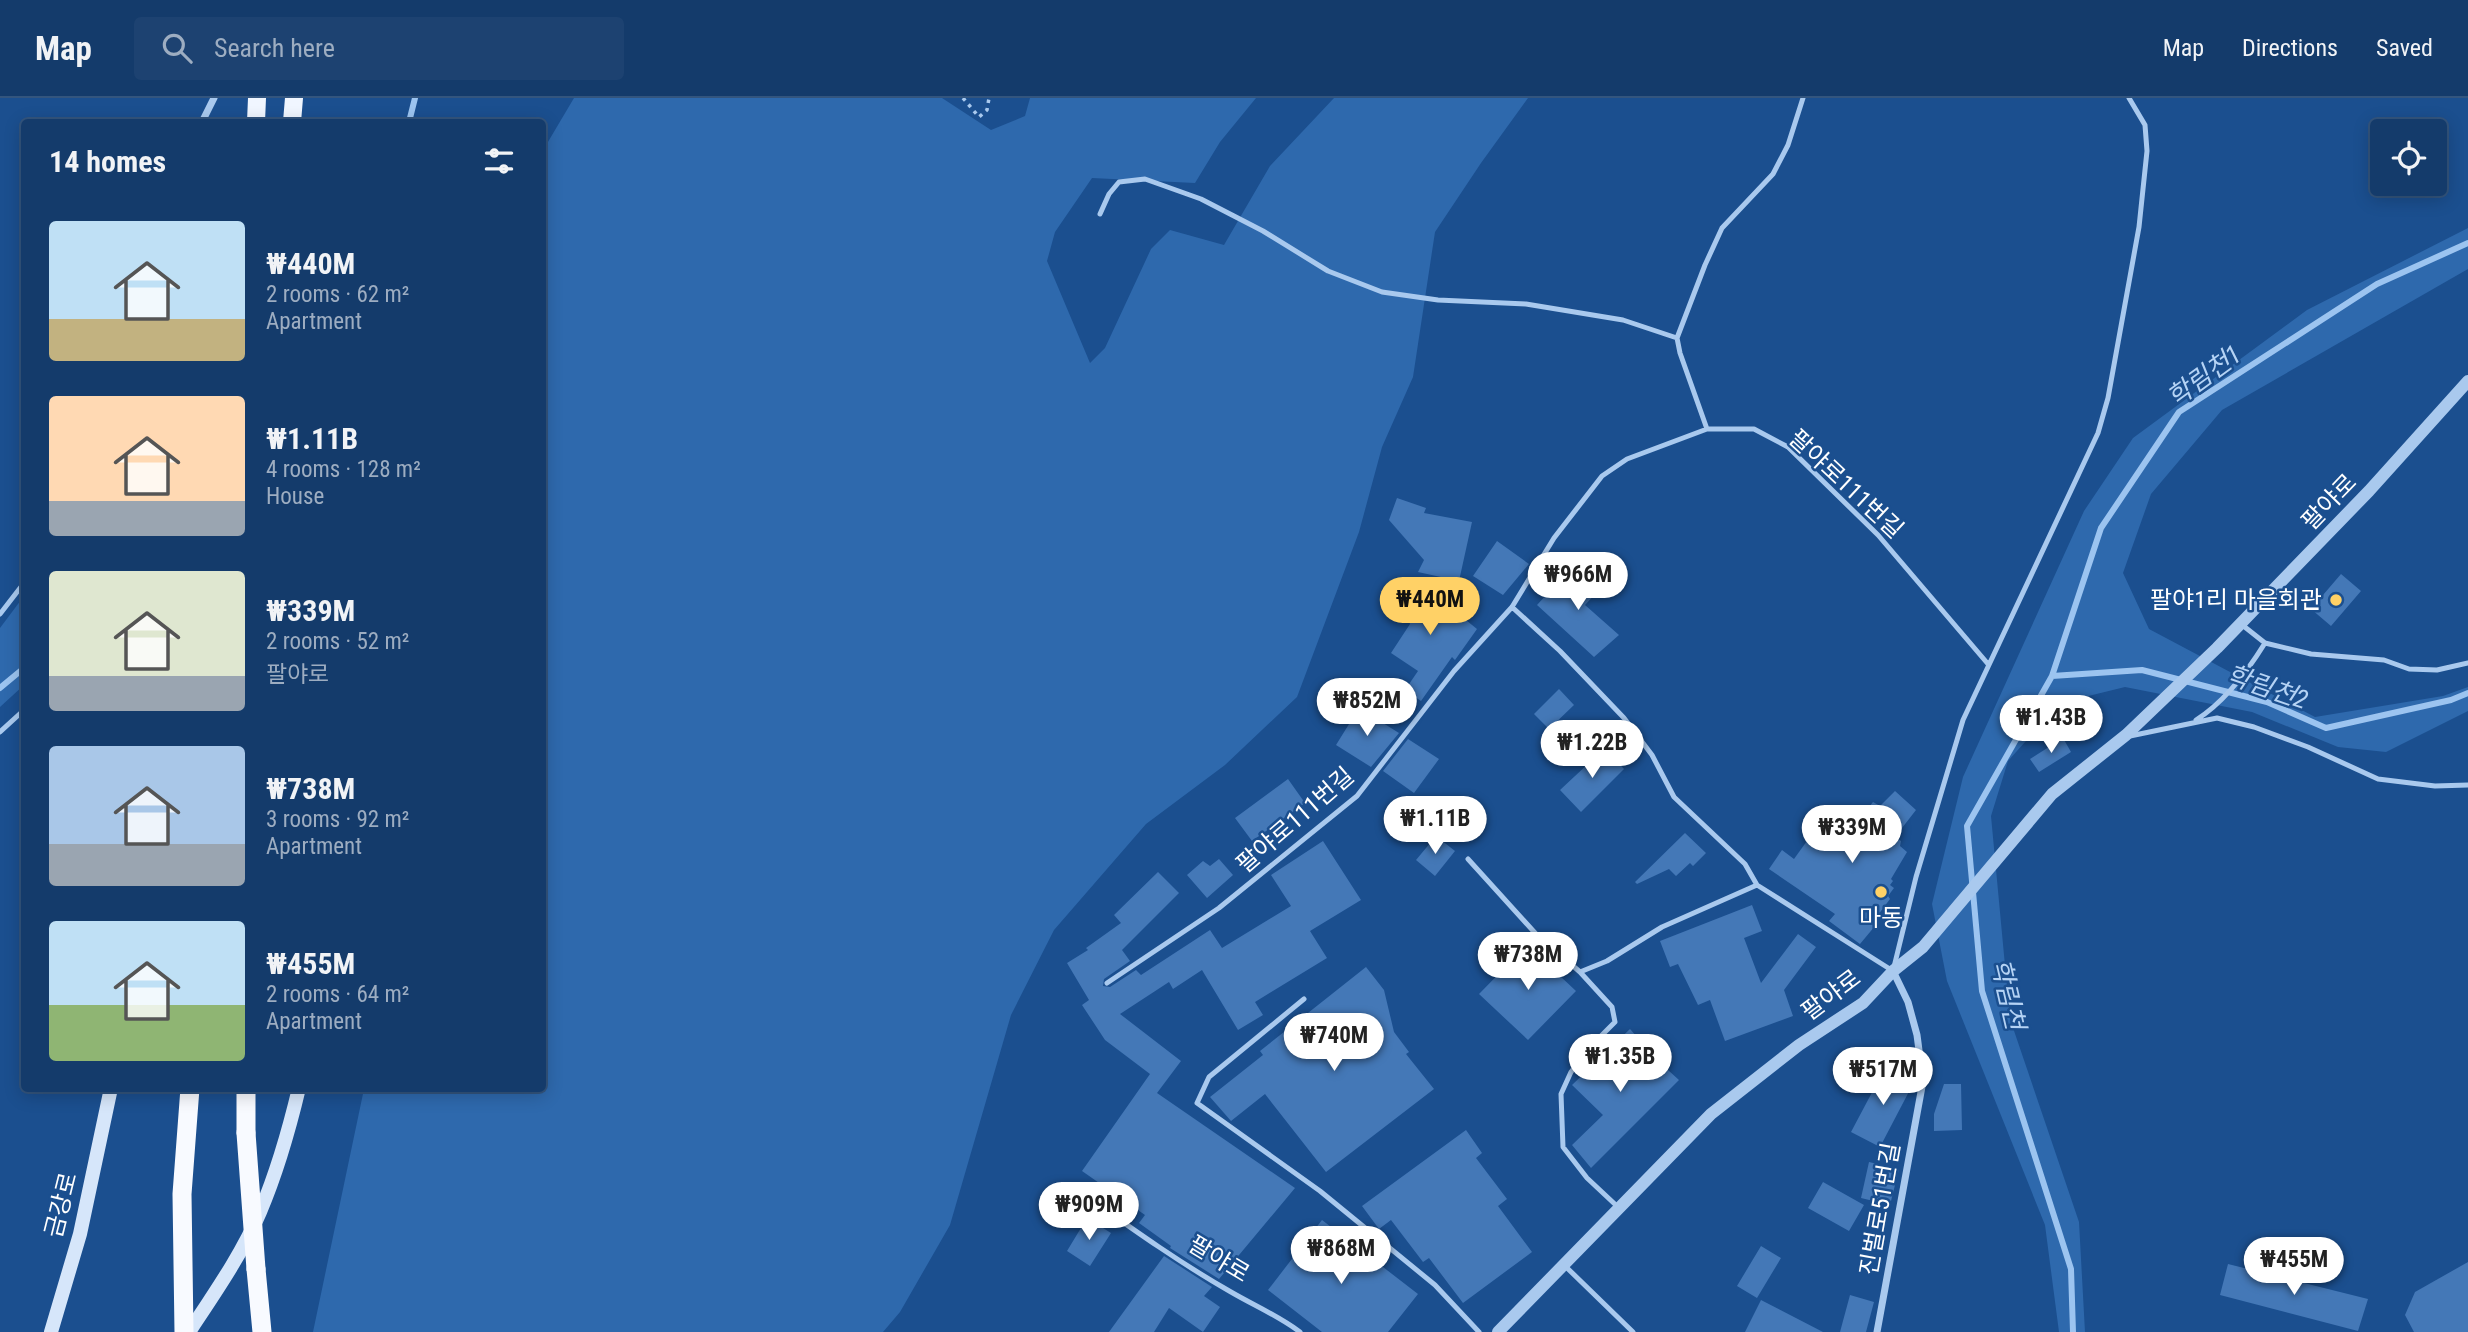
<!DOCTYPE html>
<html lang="en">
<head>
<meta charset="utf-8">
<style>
	:root { --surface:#143b6b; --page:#1d4271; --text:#f1f3f6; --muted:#9dadc1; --line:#33557e; --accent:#ffd166 }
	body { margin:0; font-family:"Roboto Condensed","Noto Sans KR",sans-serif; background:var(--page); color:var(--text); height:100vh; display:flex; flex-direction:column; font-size:26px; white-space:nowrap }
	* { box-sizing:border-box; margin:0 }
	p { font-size:23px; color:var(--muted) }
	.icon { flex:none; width:38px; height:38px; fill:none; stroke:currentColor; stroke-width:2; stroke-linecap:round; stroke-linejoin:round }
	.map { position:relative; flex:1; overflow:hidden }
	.side { position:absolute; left:21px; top:21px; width:525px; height:973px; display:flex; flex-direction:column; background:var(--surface); border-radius:7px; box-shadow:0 4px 18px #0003,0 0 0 2px var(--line) }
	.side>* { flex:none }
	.buttons { position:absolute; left:2370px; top:21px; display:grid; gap:14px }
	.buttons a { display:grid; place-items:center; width:77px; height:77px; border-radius:7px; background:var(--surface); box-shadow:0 4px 18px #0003,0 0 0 2px var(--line); font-size:35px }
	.price { position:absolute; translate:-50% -60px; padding:0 16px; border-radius:24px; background:#fff; color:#222; font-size:23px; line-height:46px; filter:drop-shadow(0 2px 4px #0008) }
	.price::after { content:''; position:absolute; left:50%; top:42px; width:21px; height:16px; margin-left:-10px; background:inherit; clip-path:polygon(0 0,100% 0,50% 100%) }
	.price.active { background:var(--accent); color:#111 }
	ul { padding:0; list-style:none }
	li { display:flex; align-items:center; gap:21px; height:175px; padding:0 28px }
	li span { display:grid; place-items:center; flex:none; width:196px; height:140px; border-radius:7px; color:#555 }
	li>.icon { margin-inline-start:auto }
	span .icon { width:84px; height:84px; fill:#fffc; stroke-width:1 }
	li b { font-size:30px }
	h2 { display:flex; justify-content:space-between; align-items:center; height:84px; padding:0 28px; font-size:30px }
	header { display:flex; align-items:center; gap:42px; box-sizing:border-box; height:98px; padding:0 35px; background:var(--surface); border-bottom:2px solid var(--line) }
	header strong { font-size:33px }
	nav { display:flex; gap:38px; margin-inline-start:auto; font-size:24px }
	.search { width:490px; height:63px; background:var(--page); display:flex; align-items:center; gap:18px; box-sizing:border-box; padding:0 24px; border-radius:7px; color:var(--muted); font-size:26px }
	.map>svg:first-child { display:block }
	.green { fill:#2e69ad }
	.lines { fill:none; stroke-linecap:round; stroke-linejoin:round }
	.stream { stroke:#9cc4f0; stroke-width:6 }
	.building { fill:#4478b7 }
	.path { stroke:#a9c9ee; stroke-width:3.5; stroke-dasharray:3.5 5; stroke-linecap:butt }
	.service { stroke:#a9c9ee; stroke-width:5 }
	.minor { stroke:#a9c9ee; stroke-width:7 }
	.tertiary { stroke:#a9c9ee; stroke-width:12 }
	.secondary { stroke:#d6e6fa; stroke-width:14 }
	.primary { stroke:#f0f6ff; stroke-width:18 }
	.trunk { stroke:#f8faff; stroke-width:19 }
	.trunk-bridge { stroke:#f8faff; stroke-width:19 }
	.poi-dot { fill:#ffd166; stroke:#1b4f8f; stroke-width:2.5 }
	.labels { text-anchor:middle; stroke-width:5; stroke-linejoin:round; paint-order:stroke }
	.street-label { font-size:24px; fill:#fff; stroke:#1b4f8f }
	.poi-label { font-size:24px; fill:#fff; stroke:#1b4f8f; text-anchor:end }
	.water-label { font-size:26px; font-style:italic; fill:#b5d3f5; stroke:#1b4f8f }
</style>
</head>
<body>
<header>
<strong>Map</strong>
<div class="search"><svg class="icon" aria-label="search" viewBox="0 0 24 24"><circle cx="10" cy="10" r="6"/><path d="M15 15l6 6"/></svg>Search here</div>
<nav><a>Map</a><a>Directions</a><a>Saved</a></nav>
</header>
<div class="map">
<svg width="2468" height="1234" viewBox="0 0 2468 1234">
	<rect width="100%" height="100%" fill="#1b4f8f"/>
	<!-- green -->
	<path class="green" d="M 574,0 L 942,0 L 991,32 L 1025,18 L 1030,0 L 1256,0 L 1220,44 L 1195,85 L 1092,80 L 1055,134 L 1047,163 L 1090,265 L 1105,250 L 1151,151 L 1170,132 L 1224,147 L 1270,68 L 1334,0 L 1528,0 L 1481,65 L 1435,134 L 1413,279 L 1382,349 L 1359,434 L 1297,599 L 1225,667 L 1146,726 L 1054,832 L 1011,917 L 950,1127 L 900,1214 L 883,1234 L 313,1234 L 364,991 L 542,990 L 542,54 Z
		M 2468,130 L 2468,171 L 2222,312 L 2151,396 L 2123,475 L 2149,531 L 2315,619 L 2443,598 L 2468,589 L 2468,613 L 2386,654 L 2338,649 L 2252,614 L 2125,589 L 2060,605 L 2008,663 L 1991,718 L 2010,921 L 2079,1124 L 2085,1234 L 2059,1234 L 2045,1127 L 1947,883 L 1932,806 L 1963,679 L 2084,413 L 2133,340 L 2307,212 Z
		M 24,498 L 24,587 L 0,609 L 0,530 Z"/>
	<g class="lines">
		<!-- stream -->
		<path class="stream" d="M 409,24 L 415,0
			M 2052,578 L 2142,572 L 2267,604 L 2326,630 L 2451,602 L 2468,595
			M 0,590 L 24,570
			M 2073,1234 L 2071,1171 L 1982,893 L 1967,728 L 2052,578 L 2101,430 L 2179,314 L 2377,186 L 2468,145"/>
	</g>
	<!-- building -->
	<path class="building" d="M 1397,400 L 1426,410 L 1424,415 L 1472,424 L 1459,483 L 1418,474 L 1424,462 L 1389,422 Z
		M 1497,443 L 1529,466 L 1503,497 L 1473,478 Z
		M 1573,468 L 1599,492 L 1585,507 L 1619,537 L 1594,559 L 1537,507 Z
		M 2341,476 L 2361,493 L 2331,528 L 2311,511 Z
		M 1414,480 L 1477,531 L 1455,562 L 1452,559 L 1421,603 L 1405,592 L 1418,573 L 1391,555 L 1410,526 L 1401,501 Z
		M 1559,591 L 1574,607 L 1549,631 L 1534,616 Z
		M 1359,610 L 1399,635 L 1371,669 L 1336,647 Z
		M 2063,640 L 2071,654 L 2039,674 L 2030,661 Z
		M 1408,641 L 1439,661 L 1414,695 L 1383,673 Z
		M 1605,650 L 1624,671 L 1581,714 L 1560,692 Z
		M 1288,681 L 1305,705 L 1252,743 L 1235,720 Z
		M 1895,693 L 1916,712 L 1895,739 L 1901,743 L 1900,748 L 1907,754 L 1891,781 L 1893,783 L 1890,787 L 1894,790 L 1888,798 L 1890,801 L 1872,825 L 1875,828 L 1860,846 L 1829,823 L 1835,816 L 1769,771 L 1782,752 L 1794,761 L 1817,729 L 1832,740 L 1852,711 L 1862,718 L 1873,704 L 1880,708 Z
		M 1685,735 L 1706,755 L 1693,768 L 1690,765 L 1676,778 L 1669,771 L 1637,786 L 1635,784 Z
		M 1436,738 L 1455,753 L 1435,778 L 1416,762 Z
		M 1323,743 L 1361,802 L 1310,833 L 1327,860 L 1255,904 L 1263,917 L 1238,932 L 1202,872 L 1173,891 L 1169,884 L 1120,916 L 1181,963 L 1157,995 L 1295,1090 L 1219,1181 L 1170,1150 L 1171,1148 L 1139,1125 L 1145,1117 L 1082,1073 L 1150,976 L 1105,942 L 1082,907 L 1089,902 L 1067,865 L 1088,852 L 1086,850 L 1121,825 L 1114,817 L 1158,774 L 1179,795 L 1122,852 L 1130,863 L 1104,881 L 1103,888 L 1110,889 L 1136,872 L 1141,877 L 1210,832 L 1222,850 L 1291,808 L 1271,777 Z
		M 1219,761 L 1233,777 L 1207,800 L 1187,777 L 1203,763 L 1210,768 Z
		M 1752,807 L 1762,833 L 1744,840 L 1761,885 L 1798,836 L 1816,849 L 1784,892 L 1793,918 L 1725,943 L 1710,902 L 1698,907 L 1678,866 L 1670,869 L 1660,843 Z
		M 1527,847 L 1576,893 L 1528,942 L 1479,896 Z
		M 1366,869 L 1384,892 L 1394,934 L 1409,954 L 1406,956 L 1434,991 L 1326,1074 L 1265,996 L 1231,1023 L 1210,999 L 1263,957 L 1260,953 Z
		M 1630,931 L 1658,963 L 1679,982 L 1591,1070 L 1572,1047 L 1603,1017 L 1572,987 Z
		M 1886,968 L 1914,984 L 1880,1049 L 1851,1034 Z
		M 1944,986 L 1961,986 L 1962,1032 L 1934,1033 L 1934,1016 Z
		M 1466,1032 L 1482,1055 L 1476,1060 L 1507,1101 L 1498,1108 L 1532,1154 L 1463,1205 L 1429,1160 L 1423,1164 L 1391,1122 L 1379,1131 L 1362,1108 Z
		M 1869,1064 L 1899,1071 L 1890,1107 L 1861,1100 Z
		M 1823,1084 L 1864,1107 L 1849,1133 L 1808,1110 Z
		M 1087,1120 L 1111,1135 L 1090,1168 L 1067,1153 Z
		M 1322,1122 L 1418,1196 L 1388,1234 L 1322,1234 L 1268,1192 Z
		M 1761,1148 L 1781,1160 L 1757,1200 L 1737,1188 Z
		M 1164,1158 L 1212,1189 L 1204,1198 L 1220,1209 L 1203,1234 L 1169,1210 L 1154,1234 L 1109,1234 Z
		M 2468,1164 L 2468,1234 L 2414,1234 L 2405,1217 L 2415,1194 Z
		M 2228,1166 L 2368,1201 L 2358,1233 L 2220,1197 Z
		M 1850,1197 L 1874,1204 L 1866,1234 L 1840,1234 Z
		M 1761,1202 L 1823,1234 L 1745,1234 Z"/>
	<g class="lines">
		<!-- path -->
		<path class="path" d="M 963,0 L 979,19 L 987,12 L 989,0"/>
		<!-- service -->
		<path class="service" d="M 1100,116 L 1109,96 L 1119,84 L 1145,81 L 1201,101 L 1263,133 L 1328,173 L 1382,194 L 1438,202 L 1526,206 L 1623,222 L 1677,240
			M 1707,331 L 1680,255 L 1677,240 L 1705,167 L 1722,130 L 1773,76 L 1788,47 L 1803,0
			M 1512,509 L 1560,553 L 1624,620 L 1652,657 L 1674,699 L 1745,766 L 1757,787 L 1893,873 L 1916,779 L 1963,622 L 2098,335 L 2108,300 L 2139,129 L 2147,53 L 2145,27 L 2129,0
			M 0,516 L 24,485
			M 2241,526 L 2265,545 L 2311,556 L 2384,562 L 2409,571 L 2437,572 L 2468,565
			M 2196,622 C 2225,604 2247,574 2265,545
			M 0,634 L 24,612
			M 2130,638 L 2217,620 L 2254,629 L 2308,649 L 2378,681 L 2435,688 L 2468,687
			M 1468,761 L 1536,836 L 1580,874 L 1607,863 L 1662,829 L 1757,787
			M 1580,874 L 1612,909 L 1615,924 L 1592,947 L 1571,974 L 1561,996 L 1563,1049 L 1587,1080 L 1619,1110
			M 1107,885 L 1219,810 L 1357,698 L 1454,573 L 1512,509 L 1554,440 L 1602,378 L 1627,361 L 1707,331 L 1754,331 L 1788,349 L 1878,437 L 1988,566
			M 1304,901 L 1209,979 L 1197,1005 L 1320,1093 L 1435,1187 L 1479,1234
			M 1083,1096 C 1131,1130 1180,1165 1231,1194 C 1255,1208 1277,1217 1300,1234
			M 1563,1166 L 1633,1234"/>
		<!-- minor -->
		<path class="minor" d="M 202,24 L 214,0
			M 1877,1234 L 1923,983 L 1917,937 L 1908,904 L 1893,873"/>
		<!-- tertiary -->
		<path class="tertiary" d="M 1498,1234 L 1711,1016 L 1799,947 L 1863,905 L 1893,873 L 1923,849 L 2052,696 L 2126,637 L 2217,550 L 2369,393 L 2468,283"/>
		<!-- secondary -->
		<path class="secondary" d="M 51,1234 L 80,1136 L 111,990
			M 189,1234 C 214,1196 242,1156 260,1114 C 277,1074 289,1032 299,990"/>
		<!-- primary -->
		<path class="primary" d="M 256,24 L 257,0
			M 292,24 L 294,0"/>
		<!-- trunk -->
		<path class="trunk" d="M 246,990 L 246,1035
			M 256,1171 L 262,1234
			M 184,1234 L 182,1096 L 190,990"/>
		<!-- trunk-bridge -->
		<path class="trunk-bridge" d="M 246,1035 L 256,1171"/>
	</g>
	<!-- markers -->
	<g class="poi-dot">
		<circle cx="2336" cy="502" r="7"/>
		<circle cx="1881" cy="794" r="7"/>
	</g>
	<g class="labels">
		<!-- street labels -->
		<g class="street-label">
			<text transform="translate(1846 386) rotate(43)" y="8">팔야로111번길</text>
			<text transform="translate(2329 404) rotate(-46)" y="8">팔야로</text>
			<text transform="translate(1295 722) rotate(-41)" y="8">팔야로111번길</text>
			<text transform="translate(1831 897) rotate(-37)" y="8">팔야로</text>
			<text transform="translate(61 1107) rotate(-76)" y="8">금강로</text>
			<text transform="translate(1880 1111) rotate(-80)" y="8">진벌로51번길</text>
			<text transform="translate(1219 1161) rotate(31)" y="8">팔야로</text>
		</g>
		<!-- poi labels -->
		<g class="poi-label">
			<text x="2322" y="510">팔야1리 마을회관</text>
			<text x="1881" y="828" text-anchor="middle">마동</text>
		</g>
		<!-- water labels -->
		<g class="water-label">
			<text transform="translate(2204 278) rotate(-36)" y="9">학림천1</text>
			<text transform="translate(2267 589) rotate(19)" y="9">학림천2</text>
			<text transform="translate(2008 896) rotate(77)" y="9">학림천</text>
		</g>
	</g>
</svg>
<div class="buttons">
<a><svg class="icon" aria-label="locate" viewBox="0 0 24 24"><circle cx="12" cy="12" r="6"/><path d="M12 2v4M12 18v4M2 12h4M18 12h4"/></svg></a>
</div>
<b class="price" style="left:1578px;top:514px">₩966M</b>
<b class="price active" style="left:1430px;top:539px">₩440M</b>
<b class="price" style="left:1367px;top:640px">₩852M</b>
<b class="price" style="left:2051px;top:657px">₩1.43B</b>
<b class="price" style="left:1592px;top:682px">₩1.22B</b>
<b class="price" style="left:1435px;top:758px">₩1.11B</b>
<b class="price" style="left:1852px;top:767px">₩339M</b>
<b class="price" style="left:1528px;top:894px">₩738M</b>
<b class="price" style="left:1334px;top:975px">₩740M</b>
<b class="price" style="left:1620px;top:996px">₩1.35B</b>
<b class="price" style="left:1883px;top:1009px">₩517M</b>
<b class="price" style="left:1089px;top:1144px">₩909M</b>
<b class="price" style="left:1341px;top:1188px">₩868M</b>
<b class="price" style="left:2294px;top:1199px">₩455M</b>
<section class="side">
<h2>14 homes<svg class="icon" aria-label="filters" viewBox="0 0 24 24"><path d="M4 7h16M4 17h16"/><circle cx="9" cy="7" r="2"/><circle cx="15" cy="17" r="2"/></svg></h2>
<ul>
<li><span style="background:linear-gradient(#bfe0f5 70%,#c2b280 0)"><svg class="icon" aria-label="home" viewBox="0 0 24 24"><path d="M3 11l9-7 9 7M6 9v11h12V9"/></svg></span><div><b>₩440M</b><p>2 rooms · 62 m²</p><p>Apartment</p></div></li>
<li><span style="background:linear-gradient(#ffd9b3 75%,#9aa5b1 0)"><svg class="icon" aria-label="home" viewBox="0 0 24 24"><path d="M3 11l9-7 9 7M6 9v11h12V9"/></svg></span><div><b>₩1.11B</b><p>4 rooms · 128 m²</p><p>House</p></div></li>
<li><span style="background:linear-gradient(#dfe7d0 75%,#9aa5b1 0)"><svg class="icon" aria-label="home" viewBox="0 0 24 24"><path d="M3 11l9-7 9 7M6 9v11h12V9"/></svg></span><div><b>₩339M</b><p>2 rooms · 52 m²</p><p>팔야로</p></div></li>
<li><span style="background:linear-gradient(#a9c7e8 70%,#9aa5b1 0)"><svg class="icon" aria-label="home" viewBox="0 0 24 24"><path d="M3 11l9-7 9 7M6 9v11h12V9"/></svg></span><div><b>₩738M</b><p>3 rooms · 92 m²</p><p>Apartment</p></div></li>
<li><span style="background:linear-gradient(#bfe0f5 60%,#8fb573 0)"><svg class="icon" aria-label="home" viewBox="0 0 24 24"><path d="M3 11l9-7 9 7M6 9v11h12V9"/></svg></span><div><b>₩455M</b><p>2 rooms · 64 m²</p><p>Apartment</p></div></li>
</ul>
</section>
</div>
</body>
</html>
